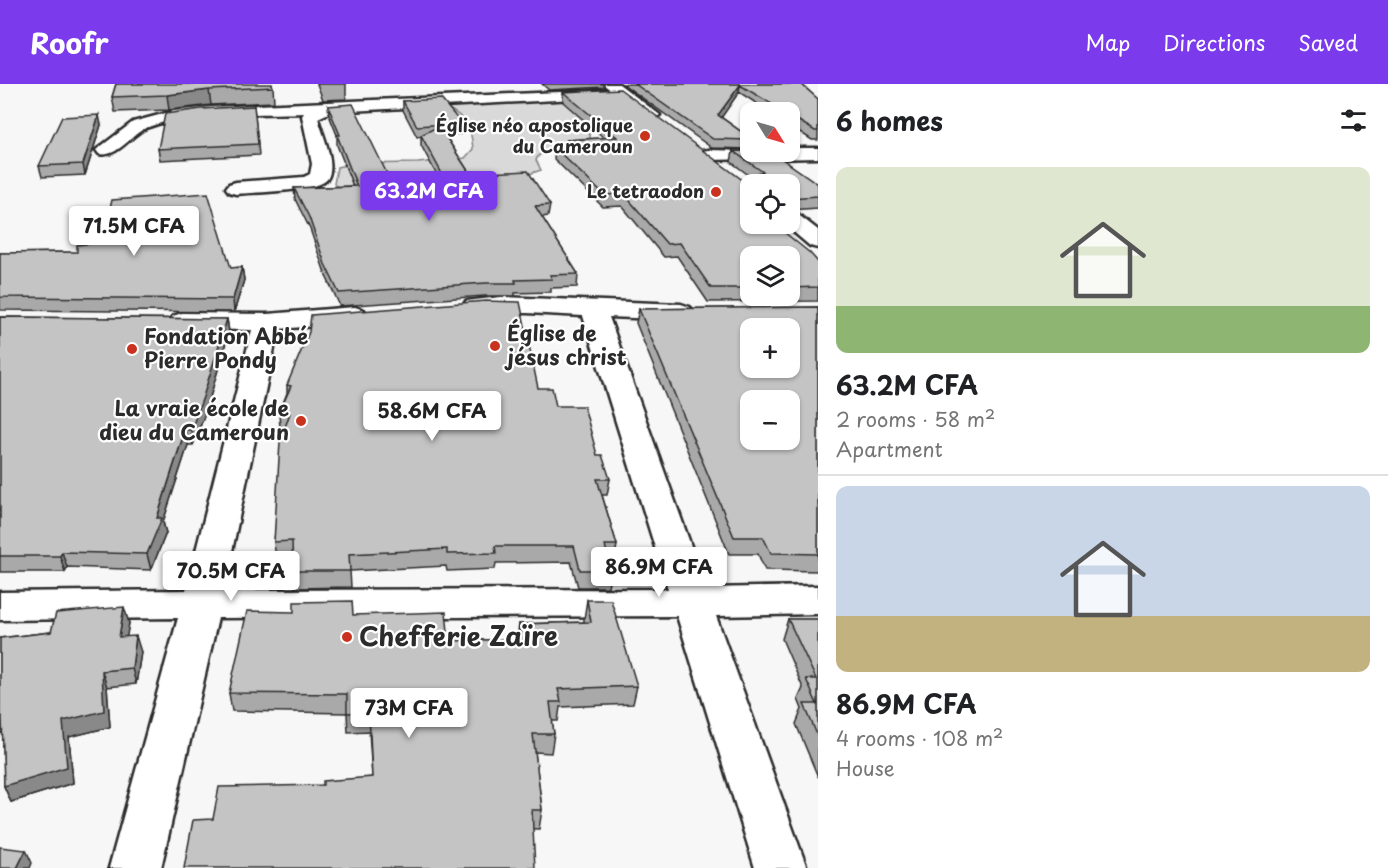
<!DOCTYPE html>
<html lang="en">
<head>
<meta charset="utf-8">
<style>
	:root { --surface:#fff; --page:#f2f2f2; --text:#202124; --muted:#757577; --line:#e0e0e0; --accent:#7c3aed }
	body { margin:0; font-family:"Playpen Sans",sans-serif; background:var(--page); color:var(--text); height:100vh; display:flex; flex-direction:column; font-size:22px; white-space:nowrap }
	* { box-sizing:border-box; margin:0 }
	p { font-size:20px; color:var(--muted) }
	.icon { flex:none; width:33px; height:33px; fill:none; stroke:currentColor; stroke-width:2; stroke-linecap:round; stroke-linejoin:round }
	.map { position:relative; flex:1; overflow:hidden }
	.side { display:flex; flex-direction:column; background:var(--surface); width:570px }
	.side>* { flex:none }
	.needle { width:39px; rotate:127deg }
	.buttons { position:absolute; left:740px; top:18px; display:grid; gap:12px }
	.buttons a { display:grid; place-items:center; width:60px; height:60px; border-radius:12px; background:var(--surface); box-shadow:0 2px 4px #0004; font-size:30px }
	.price { position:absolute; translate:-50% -51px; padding:0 14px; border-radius:6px; background:#fff; color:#222; font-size:20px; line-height:39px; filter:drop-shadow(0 2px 3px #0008) }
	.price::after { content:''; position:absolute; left:50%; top:36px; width:18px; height:14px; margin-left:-9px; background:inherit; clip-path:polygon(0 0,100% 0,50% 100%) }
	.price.selected { background:var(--accent); color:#fff }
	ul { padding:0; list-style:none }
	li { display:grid; align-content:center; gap:12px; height:318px; padding:0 18px }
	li+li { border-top:2px solid var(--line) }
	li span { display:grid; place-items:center; height:186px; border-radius:12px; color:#555 }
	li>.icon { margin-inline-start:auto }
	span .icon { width:108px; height:108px; fill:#fffc; stroke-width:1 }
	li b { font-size:26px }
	h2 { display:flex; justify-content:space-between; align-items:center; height:72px; padding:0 18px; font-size:26px }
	header { display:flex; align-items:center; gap:36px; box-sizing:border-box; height:84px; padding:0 30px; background:var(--accent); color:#fff }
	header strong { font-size:28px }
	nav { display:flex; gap:33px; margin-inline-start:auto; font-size:21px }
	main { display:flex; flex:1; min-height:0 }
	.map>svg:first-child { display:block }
	.green { fill:#d9d9d9; stroke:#828282; stroke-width:1.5 }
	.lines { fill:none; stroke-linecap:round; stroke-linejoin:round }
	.minor-casing { stroke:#2b2b2b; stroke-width:5 }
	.primary-casing { stroke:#2b2b2b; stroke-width:5 }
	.minor { fill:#fff; fill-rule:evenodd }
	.primary { fill:#fff; fill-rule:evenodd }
	.wall { fill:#a9a9a9; stroke:#2b2b2b; stroke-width:1.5; fill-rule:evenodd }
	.shaded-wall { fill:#898989; stroke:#2b2b2b; stroke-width:1.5 }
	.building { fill:#c4c4c4; stroke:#2b2b2b; stroke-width:1.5; fill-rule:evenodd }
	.poi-dot { fill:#c8321e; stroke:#fff; stroke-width:2 }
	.labels { text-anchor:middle; stroke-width:4.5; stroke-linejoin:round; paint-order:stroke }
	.far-poi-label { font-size:18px; font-weight:bold; fill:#2b2b2b; stroke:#fff; text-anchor:end }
	.poi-label { font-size:21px; font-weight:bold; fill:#2b2b2b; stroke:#fff; text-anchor:start }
	.near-poi-label { font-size:26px; font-weight:bold; fill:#2b2b2b; stroke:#fff; text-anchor:start }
</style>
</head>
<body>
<header>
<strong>Roofr</strong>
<nav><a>Map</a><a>Directions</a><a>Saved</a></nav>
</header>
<main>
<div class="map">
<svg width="818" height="784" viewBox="0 0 818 784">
	<rect width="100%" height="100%" fill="#f7f7f7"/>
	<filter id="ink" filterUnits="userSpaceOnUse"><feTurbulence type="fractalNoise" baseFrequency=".0167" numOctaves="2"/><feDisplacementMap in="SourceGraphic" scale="12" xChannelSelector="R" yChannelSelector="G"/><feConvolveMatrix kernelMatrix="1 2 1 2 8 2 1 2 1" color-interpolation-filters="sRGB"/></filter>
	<g filter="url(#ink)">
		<!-- green -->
		<path class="green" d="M 573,13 L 594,44 L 589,48 L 591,57 L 539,71 L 536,76 L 541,86 L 529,90 L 341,106 L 334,100 L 337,83 L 351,80 L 418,79 L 465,74 L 473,65 C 471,43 468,36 449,25 L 447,21 Z"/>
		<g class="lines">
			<defs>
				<path id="minor" d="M 607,6 L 614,10 L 612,13 L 331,28 L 318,34 C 322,50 336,78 328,94 C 321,108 252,108 236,110 L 229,108 L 226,104 L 229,100 L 236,98 L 304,93 L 310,90 L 312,80 L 302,32 L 304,29 C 258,31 188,27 146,44 C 130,51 118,74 99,70 L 96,66 L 133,38 L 174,27 L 211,23 Z
					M 789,64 L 818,64 L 818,74 L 708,76 L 702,75 L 699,71 L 702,67 L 708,66 L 789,68 Z
					M 501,213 L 681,220 L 690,223 L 694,228 L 690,233 L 681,236 L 609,233 L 706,504 L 818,502 L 818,530 L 716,532 L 807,784 L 755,784 L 677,532 L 218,534 L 161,784 L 109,784 L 178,534 L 0,536 L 0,508 L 186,506 L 252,246 L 182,245 L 173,242 L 169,237 L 173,232 L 182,229 L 267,230 L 355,223 L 364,226 L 368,231 L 364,236 L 355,239 L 278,245 L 224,506 L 668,505 L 583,232 L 527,229 L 475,229 L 466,227 L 463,222 L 466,217 Z"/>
				<path id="primary" d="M 603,0 L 619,0 L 660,31 L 652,36 L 646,34 Z
					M 789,127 L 796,129 L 818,146 L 818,164 L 810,162 L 784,140 L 789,140 Z"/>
			</defs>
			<!-- minor casing -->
			<use href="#minor" class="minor-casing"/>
			<!-- primary casing -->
			<use href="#primary" class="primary-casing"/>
			<!-- minor -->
			<use href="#minor" class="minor"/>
			<!-- primary -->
			<use href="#primary" class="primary"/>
		</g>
		<!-- wall -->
		<path class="wall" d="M 116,0 L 273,3 L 274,18 L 211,21 L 169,26 L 115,28 L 112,13 Z
			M 317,0 L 346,0 L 346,15 L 323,16 Z
			M 542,0 L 604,0 L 604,3 L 549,6 Z
			M 623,0 L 801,0 L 818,15 L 818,56 L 812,56 L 789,41 L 789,28 L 770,28 L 739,8 L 721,33 L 750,54 L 750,65 L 712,64 Z
			M 563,8 L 744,97 L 753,99 L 754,95 L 731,78 L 733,67 L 818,100 L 818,124 L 789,126 L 789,100 L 750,100 L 750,140 L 818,178 L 818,217 L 708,218 L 677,172 L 664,173 L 622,122 L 603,123 L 554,75 L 555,64 L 560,63 L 560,61 L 567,61 L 567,56 L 604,54 L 563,18 ZM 750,172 L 789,172 L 789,212 L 750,212 Z
			M 403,17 L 461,39 L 461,50 L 445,51 L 470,90 L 550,121 L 548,132 L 542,133 L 578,190 L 577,203 L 551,204 L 551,208 L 515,209 L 515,212 L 485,212 L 340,222 L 326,192 L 310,145 L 295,115 L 294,104 L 353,102 L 337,61 L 337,51 L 329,31 L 328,22 L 392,100 L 440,97 L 421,61 L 421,52 L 417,53 L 403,26 Z
			M 254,22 L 259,71 L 160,76 L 158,65 Z
			M 101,41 L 85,91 L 42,93 L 39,82 Z
			M 103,155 L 231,184 L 242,183 L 244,196 L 234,228 L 0,226 L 0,169 L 77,168 Z
			M 818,223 L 818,487 L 765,486 L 758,470 L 729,470 L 636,239 L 639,225 Z
			M 0,233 L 227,235 L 229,248 L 206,327 L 193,361 L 188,361 L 163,438 L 166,449 L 151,486 L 67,483 L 65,488 L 0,488 Z
			M 287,301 L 538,304 L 556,322 L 597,371 L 610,395 L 607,411 L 602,411 L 617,461 L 614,477 L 609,477 L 611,486 L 608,503 L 578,503 L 571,478 L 496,479 L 495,485 L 447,487 L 446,482 L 350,487 L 351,503 L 295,504 L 293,474 L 276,475 L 274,458 L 285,344 L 280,344 L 279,329 L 287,309 Z
			M 587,516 L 637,602 L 633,620 L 560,623 L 558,637 L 552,637 L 554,650 L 551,669 L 535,668 L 542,726 L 539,745 L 213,735 L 323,701 L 372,693 L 369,647 L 348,648 L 347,629 L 232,627 L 229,609 L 353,531 L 449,557 L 517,555 L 519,540 L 584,538 L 584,535 Z
			M 788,535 L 818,535 L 818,693 L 796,640 L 802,625 L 798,615 L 803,604 L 782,555 Z
			M 129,539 L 126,553 L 141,568 L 136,600 L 107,603 L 110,643 L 69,653 L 73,699 L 11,718 L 4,702 L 3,649 L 0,649 L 0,554 Z"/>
		<!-- shaded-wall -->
		<path class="shaded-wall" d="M 740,1 L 739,8 L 717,40 L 718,31 Z
			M 209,6 L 211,21 L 169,26 L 167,11 Z
			M 99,31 L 101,41 L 85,91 L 83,80 Z
			M 242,183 L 244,196 L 234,228 L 233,215 Z
			M 227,235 L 229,248 L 206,327 L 193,361 L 191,346 Z
			M 185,346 L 188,361 L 163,438 L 166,449 L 151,486 L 147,470 L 157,434 Z
			M 62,468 L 67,483 L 65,488 L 60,472 Z
			M 124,523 L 129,539 L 124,569 L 119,553 Z
			M 136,552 L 141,568 L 136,600 L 132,584 Z
			M 102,587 L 107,603 L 110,643 L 69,653 L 73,699 L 11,718 L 4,702 L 63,637 Z
			M 0,632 L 2,632 L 9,648 L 0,649 Z
			M 26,766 L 32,779 L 30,784 L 17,784 Z"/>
		<!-- building -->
		<path class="building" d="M 116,0 L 272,0 L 273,3 L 209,6 L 167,11 L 112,13 Z
			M 635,0 L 801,0 L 818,15 L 818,47 L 815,47 L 789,31 L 789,28 L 785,28 L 740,1 L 718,31 L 750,54 L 750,56 L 713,55 Z
			M 620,5 L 744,97 L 754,99 L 755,91 L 763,88 L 733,67 L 772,68 L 818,100 L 818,112 L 789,114 L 789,100 L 750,100 L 750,115 L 746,116 L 750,119 L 750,140 L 774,140 L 810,169 L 818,178 L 818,203 L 789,204 L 789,172 L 750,172 L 750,204 L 711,204 L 680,159 L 667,160 L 624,110 L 604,111 L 555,64 L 562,63 L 560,61 L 572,60 L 567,56 L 617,53 L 563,8 Z
			M 441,15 L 461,39 L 417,42 L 403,17 Z
			M 353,20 L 392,100 L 446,97 L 421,51 L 439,42 L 470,90 L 528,87 L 550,121 L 535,122 L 578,190 L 550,191 L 552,195 L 515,196 L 516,199 L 486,199 L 339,209 L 325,180 L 309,133 L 294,104 L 357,102 L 337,51 L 340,51 L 328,22 Z
			M 254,22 L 258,60 L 158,65 L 165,30 L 201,25 Z
			M 99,31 L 83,80 L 39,82 L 62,33 Z
			M 208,109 L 231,184 L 242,183 L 233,215 L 0,213 L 0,169 L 77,168 L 77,161 L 93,159 L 93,156 L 103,155 L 112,116 Z
			M 486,217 L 520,218 L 538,304 L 552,304 L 556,322 L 584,322 L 597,371 L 602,371 L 610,395 L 597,395 L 617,461 L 605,461 L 611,486 L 580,486 L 574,462 L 495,462 L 496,469 L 447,470 L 447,465 L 349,470 L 350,487 L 293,487 L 292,457 L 274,458 L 280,358 L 290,329 L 279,329 L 291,302 L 287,301 L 309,248 L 311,231 Z
			M 818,223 L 818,470 L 771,469 L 763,453 L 734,453 L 639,225 ZM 750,244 L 789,244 L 789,284 L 750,284 ZM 750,316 L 789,316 L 789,356 L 750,356 Z
			M 0,233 L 227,235 L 203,313 L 191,346 L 185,346 L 157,434 L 162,434 L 147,470 L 62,468 L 60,472 L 0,472 Z
			M 587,516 L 611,516 L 637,602 L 558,605 L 561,618 L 550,618 L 554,650 L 533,650 L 542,726 L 532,726 L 535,784 L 184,784 L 193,736 L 213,735 L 219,703 L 323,701 L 323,697 L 372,693 L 369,628 L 347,629 L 347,610 L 229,609 L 247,527 L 294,528 L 294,518 L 352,517 L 353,531 L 446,528 L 449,557 L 521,555 L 519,540 L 591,538 Z
			M 124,523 L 119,553 L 136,552 L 132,584 L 102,587 L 104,627 L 63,637 L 67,683 L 4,702 L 2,632 L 0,632 L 0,554 L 51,548 L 56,529 Z
			M 788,535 L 818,535 L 818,653 L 804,620 L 817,620 L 806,595 L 816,595 Z
			M 0,763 L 26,766 L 17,784 L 0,784 Z"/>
	</g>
	<!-- markers -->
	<g class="poi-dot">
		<circle cx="645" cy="52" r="6"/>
		<circle cx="716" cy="108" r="6"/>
		<circle cx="495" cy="262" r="6"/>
		<circle cx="132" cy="265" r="6"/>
		<circle cx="301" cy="337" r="6"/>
		<circle cx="347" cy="553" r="6"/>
	</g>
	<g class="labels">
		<!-- far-poi labels -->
		<g class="far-poi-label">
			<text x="633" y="48">Église néo apostolique<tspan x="633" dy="21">du Cameroun</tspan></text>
			<text x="704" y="114">Le tetraodon</text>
		</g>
		<!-- poi labels -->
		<g class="poi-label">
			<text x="507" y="257">Église de<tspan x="507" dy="24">jésus christ</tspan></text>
			<text x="144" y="260">Fondation Abbé<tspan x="144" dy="24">Pierre Pondy</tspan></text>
			<text x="289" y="332" text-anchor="end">La vraie école de<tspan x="289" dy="24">dieu du Cameroun</tspan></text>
		</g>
		<!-- near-poi labels -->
		<g class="near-poi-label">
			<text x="359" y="562">Chefferie Zaïre</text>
		</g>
	</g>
</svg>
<div class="buttons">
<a><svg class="needle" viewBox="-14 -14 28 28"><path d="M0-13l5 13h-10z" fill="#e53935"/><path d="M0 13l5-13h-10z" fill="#757577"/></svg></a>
<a><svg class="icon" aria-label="locate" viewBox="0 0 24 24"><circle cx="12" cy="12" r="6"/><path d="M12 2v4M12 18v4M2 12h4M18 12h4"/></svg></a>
<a><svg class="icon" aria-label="layers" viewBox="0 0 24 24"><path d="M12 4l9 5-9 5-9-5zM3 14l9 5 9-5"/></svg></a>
<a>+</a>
<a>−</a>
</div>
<b class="price selected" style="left:429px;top:138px">63.2M CFA</b>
<b class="price" style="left:134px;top:173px">71.5M CFA</b>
<b class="price" style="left:432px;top:358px">58.6M CFA</b>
<b class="price" style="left:659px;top:514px">86.9M CFA</b>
<b class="price" style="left:231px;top:518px">70.5M CFA</b>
<b class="price" style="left:409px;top:655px">73M CFA</b>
</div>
<section class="side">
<h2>6 homes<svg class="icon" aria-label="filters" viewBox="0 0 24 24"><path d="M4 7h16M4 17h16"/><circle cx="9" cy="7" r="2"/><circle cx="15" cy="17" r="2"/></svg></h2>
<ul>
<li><span style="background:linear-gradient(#dfe7d0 75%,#8fb573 0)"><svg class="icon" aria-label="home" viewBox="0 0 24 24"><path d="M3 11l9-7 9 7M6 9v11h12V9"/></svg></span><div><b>63.2M CFA</b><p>2 rooms · 58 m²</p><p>Apartment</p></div></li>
<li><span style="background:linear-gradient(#c9d6e8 70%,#c2b280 0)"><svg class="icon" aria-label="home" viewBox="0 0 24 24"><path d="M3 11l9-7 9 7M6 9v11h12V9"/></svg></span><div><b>86.9M CFA</b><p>4 rooms · 108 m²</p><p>House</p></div></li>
</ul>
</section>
</main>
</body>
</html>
